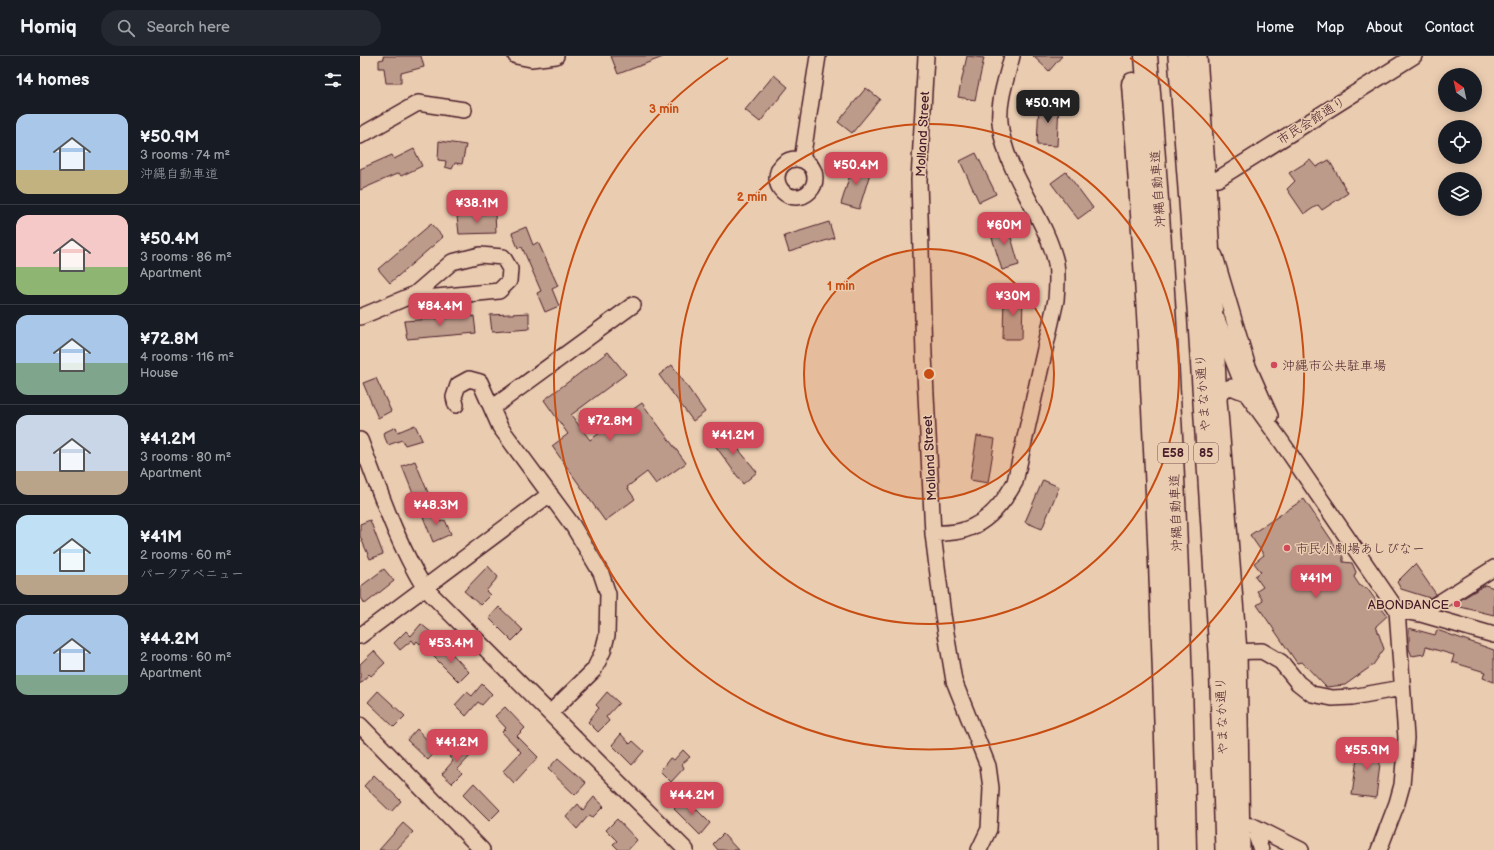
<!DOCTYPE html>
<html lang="en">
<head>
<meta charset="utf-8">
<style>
	:root { --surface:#171b24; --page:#242831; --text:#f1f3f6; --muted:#9ea1a6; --line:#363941; --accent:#d1495b }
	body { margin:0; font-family:"Balsamiq Sans","Klee One",sans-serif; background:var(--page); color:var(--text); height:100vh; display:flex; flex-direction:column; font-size:15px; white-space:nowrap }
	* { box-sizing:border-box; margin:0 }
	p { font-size:13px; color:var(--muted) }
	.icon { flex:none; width:22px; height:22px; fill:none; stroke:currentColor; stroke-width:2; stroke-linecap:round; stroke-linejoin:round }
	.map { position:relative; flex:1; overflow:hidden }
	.drawer { display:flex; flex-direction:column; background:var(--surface); width:360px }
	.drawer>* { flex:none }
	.needle { width:26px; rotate:327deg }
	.tools { position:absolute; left:1078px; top:12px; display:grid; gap:8px }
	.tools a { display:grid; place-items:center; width:44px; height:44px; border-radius:50%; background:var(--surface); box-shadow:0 2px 10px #0003; font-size:20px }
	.price { position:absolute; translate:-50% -34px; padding:0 9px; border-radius:8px; background:var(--accent); color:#fff; font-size:13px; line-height:26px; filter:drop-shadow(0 1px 2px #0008) }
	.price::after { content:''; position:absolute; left:50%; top:24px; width:12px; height:9px; margin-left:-6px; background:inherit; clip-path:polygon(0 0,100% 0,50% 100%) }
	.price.on { background:#222; color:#fff }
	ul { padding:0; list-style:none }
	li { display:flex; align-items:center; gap:12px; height:100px; padding:0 16px }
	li+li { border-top:1px solid var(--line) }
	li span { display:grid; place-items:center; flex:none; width:112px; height:80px; border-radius:12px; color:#555 }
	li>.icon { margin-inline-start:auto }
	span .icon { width:48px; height:48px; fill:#fffc; stroke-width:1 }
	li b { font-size:17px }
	h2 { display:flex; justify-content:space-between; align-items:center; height:48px; padding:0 16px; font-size:17px }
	header { display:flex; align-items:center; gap:24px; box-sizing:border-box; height:56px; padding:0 20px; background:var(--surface); border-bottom:1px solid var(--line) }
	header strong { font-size:19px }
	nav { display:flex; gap:22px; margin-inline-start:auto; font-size:14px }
	.search { width:280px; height:36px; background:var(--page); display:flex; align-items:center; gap:10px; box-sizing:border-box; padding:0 14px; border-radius:22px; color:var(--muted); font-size:15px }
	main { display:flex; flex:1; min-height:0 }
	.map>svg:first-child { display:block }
	.building { fill:#bd9b8b; stroke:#4a1f2b }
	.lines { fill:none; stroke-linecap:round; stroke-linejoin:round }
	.minor-casing { stroke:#4a1f2b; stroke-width:18 }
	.major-casing { stroke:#4a1f2b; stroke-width:22 }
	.highway-casing { stroke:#4a1f2b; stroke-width:25 }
	.minor { stroke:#eaccb0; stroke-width:15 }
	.major { stroke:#eaccb0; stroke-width:19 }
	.highway { stroke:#eaccb0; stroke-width:22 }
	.ring { fill:none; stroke:#c84d12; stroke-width:2 }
	.poi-dot { fill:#d1495b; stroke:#eaccb0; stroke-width:1.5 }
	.labels { text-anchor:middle; stroke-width:3; stroke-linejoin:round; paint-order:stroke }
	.shield { fill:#eaccb0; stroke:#7a5353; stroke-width:1 }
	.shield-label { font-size:12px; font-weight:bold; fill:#4a1f2b }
	.street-label { font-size:13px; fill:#4a1f2b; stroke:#eaccb0 }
	.poi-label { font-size:13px; fill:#4a1f2b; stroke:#eaccb0; text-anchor:start }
	.centre { fill:#c84d12; stroke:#eaccb0; stroke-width:2 }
	.ring-label { font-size:12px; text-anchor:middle; font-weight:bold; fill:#c84d12; stroke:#eaccb0; stroke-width:3; stroke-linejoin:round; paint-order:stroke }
</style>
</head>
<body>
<header>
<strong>Homiq</strong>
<div class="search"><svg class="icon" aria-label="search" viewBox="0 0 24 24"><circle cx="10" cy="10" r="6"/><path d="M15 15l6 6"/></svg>Search here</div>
<nav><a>Home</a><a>Map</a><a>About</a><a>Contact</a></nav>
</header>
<main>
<section class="drawer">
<h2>14 homes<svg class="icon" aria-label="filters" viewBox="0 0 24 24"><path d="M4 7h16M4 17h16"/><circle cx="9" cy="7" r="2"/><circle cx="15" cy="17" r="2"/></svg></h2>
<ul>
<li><span style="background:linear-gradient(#a9c7e8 70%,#c2b280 0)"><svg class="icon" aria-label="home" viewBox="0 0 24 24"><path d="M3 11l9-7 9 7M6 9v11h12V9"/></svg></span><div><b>¥50.9M</b><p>3 rooms · 74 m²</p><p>沖縄自動車道</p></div></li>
<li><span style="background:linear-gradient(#f6c9c9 65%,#8fb573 0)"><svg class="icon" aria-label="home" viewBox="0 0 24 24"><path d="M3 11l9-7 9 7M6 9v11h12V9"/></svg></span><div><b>¥50.4M</b><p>3 rooms · 86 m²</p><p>Apartment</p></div></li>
<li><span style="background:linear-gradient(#a9c7e8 60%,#7fa58c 0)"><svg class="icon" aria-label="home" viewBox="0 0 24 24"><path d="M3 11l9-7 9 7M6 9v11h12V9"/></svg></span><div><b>¥72.8M</b><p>4 rooms · 116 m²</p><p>House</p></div></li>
<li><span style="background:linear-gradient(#c9d6e8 70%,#b9a48a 0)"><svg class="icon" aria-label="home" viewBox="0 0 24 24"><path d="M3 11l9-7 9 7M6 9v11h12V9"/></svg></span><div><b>¥41.2M</b><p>3 rooms · 80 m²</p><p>Apartment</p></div></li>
<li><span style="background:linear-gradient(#bfe0f5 75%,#b9a48a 0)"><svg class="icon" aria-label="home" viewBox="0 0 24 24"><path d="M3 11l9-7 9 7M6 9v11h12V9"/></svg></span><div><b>¥41M</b><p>2 rooms · 60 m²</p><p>パークアベニュー</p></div></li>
<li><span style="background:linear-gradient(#a9c7e8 75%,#7fa58c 0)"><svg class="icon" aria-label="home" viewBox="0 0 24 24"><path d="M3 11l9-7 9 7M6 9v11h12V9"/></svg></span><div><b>¥44.2M</b><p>2 rooms · 60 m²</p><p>Apartment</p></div></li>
</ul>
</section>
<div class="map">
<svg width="1134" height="794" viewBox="0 0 1134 794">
	<rect width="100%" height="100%" fill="#eaccb0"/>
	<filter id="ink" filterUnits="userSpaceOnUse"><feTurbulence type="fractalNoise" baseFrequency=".025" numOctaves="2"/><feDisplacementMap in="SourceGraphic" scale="8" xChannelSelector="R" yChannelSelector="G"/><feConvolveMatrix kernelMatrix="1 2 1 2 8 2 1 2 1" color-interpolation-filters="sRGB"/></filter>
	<g filter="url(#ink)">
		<!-- building -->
		<path class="building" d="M 23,0 L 61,0 L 64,11 L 41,17 L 41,27 L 26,27 L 24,12 L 19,12 L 19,4 L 24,3 Z
			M 251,0 L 303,0 L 303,1 L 258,18 Z
			M 607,0 L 624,2 L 615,44 L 598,41 Z
			M 673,0 L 702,0 L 689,15 Z
			M 414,19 L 428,31 L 400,66 L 385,54 Z
			M 506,32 L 520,43 L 492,77 L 478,66 Z
			M 679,46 L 699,47 L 697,90 L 677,89 Z
			M 79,85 L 106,89 L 102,108 L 95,107 L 92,113 L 85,111 L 86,105 L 78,104 Z
			M 54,93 L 62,110 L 41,120 L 39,117 L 0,134 L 0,113 L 32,99 L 34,103 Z
			M 616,97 L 636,138 L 619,146 L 600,105 Z
			M 950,104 L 956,111 L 969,104 L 988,137 L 962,154 L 958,149 L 944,158 L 927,133 L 935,125 L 929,117 Z
			M 494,106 L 512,111 L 499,153 L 481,148 Z
			M 706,116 L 733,152 L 718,163 L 691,127 Z
			M 135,157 L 136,177 L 99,178 L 97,160 Z
			M 469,166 L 474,182 L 429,196 L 424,180 Z
			M 647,167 L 659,209 L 642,214 L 629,172 Z
			M 71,168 L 83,181 L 30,227 L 18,213 Z
			M 166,171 L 173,189 L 178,186 L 198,230 L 192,233 L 199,250 L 185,256 L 177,237 L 181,235 L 162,191 L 158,192 L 152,177 Z
			M 644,239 L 663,239 L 662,283 L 643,283 Z
			M 169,257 L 169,273 L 132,276 L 130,259 Z
			M 114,260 L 116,277 L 47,283 L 44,265 Z
			M 248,296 L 266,318 L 211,359 L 230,384 L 282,347 L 326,407 L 296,428 L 287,416 L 267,431 L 275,443 L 245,465 L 192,390 L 208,378 L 184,344 Z
			M 312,309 L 345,356 L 333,365 L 299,319 Z
			M 16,322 L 31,355 L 18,362 L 3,327 Z
			M 55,369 L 62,384 L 45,389 L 42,384 L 28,389 L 23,377 L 36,371 L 38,376 Z
			M 361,372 L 397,416 L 383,428 L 349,381 Z
			M 617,380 L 635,383 L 628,427 L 610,424 Z
			M 55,405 L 69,439 L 56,445 L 42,410 Z
			M 683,424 L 699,431 L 682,473 L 665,466 Z
			M 944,443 L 983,501 L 983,506 L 992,507 L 996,516 L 994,521 L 1000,530 L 1007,532 L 1027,560 L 1016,570 L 1024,593 L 1013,609 L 985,629 L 966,631 L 942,606 L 937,607 L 897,549 L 903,545 L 897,535 L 903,531 L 895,520 L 901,516 L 894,507 L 904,499 L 890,479 Z
			M 74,454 L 80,466 L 85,464 L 91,478 L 73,486 L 62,458 Z
			M 10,464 L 23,498 L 10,503 L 0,480 L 0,468 Z
			M 1055,508 L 1076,538 L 1070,542 L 1041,533 L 1037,526 Z
			M 128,510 L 138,521 L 126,535 L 130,539 L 120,549 L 104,535 Z
			M 24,513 L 34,525 L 5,548 L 0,540 L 0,531 Z
			M 1125,529 L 1134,532 L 1134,559 L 1092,549 Z
			M 139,551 L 163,574 L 152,585 L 129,562 Z
			M 61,568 L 72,577 L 60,588 L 57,585 L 55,588 L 52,584 L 40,594 L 34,587 L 46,575 L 51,580 Z
			M 1049,572 L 1075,579 L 1077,574 L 1134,594 L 1134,626 L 1123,622 L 1125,616 L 1092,606 L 1094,599 L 1066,591 L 1064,598 L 1052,600 L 1049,593 Z
			M 84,589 L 109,616 L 99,626 L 73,600 Z
			M 14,595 L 25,607 L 11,620 L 9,618 L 0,628 L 0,608 Z
			M 122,628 L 132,638 L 122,649 L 118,646 L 106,660 L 95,649 L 107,636 L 112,640 Z
			M 18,635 L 45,660 L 34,671 L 8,646 Z
			M 247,636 L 259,647 L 246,661 L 249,665 L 238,676 L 228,666 L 239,652 L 236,649 Z
			M 145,651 L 165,672 L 157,680 L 178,701 L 154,727 L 143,715 L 161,696 L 142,676 L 146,672 L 135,660 Z
			M 57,673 L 67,684 L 70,680 L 81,690 L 68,704 L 47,684 Z
			M 261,678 L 270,688 L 273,685 L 284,695 L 272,709 L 252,689 Z
			M 101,688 L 112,698 L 98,713 L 102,717 L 92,727 L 82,718 L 93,705 L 89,701 Z
			M 999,688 L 1022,690 L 1016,742 L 992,739 Z
			M 323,694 L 330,701 L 322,708 L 324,712 L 311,726 L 300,715 L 310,702 L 314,704 Z
			M 198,702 L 226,727 L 215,739 L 188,713 Z
			M 14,719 L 41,745 L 31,756 L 4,730 Z
			M 114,727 L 140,754 L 129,765 L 103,739 Z
			M 234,741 L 244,750 L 233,761 L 229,759 L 217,773 L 206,761 L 218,748 L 223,754 Z
			M 324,741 L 350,767 L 340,779 L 314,753 Z
			M 257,763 L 277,784 L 268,794 L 259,794 L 253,788 L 257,785 L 246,774 Z
			M 43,767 L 53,776 L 36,794 L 19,794 Z
			M 363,778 L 378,794 L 358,794 L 353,788 Z"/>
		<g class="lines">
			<defs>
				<path id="minor" d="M 156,0 L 171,3 L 196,0
					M 566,0 L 559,124 L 564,299 L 573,478 L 583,559 L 594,625 L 628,710 L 631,732 L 629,773 L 619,794
					M 0,80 L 58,47 L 104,54
					M417 122a19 19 0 1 1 38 0a19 19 0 1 1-38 0Z
					M 442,104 L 458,0
					M 846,124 L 858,123 L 1054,0
					M 855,200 L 887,308 L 910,360
					M 0,261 L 55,238 L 92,206 L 120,199 L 143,201 L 150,213 L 149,225 L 139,235 L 66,242 L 55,238
					M 856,261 L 886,337 L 921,385 L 1037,554 L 1046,682 L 1044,706 L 1042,729 L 1037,747 L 1019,794
					M 857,344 L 863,334 L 871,331 L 886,337
					M 96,349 L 94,341 L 98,329 L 109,323 L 120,326 L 140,371 L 213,470 L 241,517 L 248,538 L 247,579 L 243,595 L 234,614 L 190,657
					M 132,352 L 273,249
					M 0,384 C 20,435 35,483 64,531 L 326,794
					M 573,478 C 583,477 595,477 604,474 C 627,467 644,446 655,426 L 696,244 C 697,232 698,220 696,207 C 685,158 644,117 640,66 C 638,44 647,21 652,0
					M 1037,554 L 1061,558 L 1134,579
					M 1061,558 L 1134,512
					M 0,580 L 190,438
					M 866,596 L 902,595 L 921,606 L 938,627 L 952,638 L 972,642 L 992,641 L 1042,632
					M 0,669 L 122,794
					M 880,769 L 893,770 L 941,794
					M 893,770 L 901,794"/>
				<path id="major" d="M 818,0 L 837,252 L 859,597 L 865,794
					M 837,0 L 846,124 L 857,344 L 877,595 L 880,794"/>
				<path id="highway" d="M 786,0 C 808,264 820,529 825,794
					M 773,28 C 792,283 803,538 809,794"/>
			</defs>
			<!-- minor casing -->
			<use href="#minor" class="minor-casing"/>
			<!-- major casing -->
			<use href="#major" class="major-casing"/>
			<!-- highway casing -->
			<use href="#highway" class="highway-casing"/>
			<!-- minor -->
			<use href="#minor" class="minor"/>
			<!-- major -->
			<use href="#major" class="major"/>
			<!-- highway -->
			<use href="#highway" class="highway"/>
		</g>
	</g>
	<!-- distance rings -->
	<circle cx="569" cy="318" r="125" fill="#c84d12" fill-opacity=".12"/>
	<g class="ring">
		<circle cx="569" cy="318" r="125"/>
		<circle cx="569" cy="318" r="250"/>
		<path d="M770 2A375 375 0 1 1 368 2"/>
	</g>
	<!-- markers -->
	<g class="poi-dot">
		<circle cx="914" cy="309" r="4"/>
		<circle cx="927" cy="492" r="4"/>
		<circle cx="1097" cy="548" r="4"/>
	</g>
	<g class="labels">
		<!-- shield labels -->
		<g class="shield">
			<rect x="798" y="387" width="30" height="20" rx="3"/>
			<rect x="834" y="387" width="24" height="20" rx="3"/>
		</g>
		<g class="shield-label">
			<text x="813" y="401">E58</text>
			<text x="846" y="401">85</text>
		</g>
		<!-- street labels -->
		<g class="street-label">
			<text transform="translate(951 64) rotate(-32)" y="5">市民会館通り</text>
			<text transform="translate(562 78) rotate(-87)" y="5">Molland Street</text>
			<text transform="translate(797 133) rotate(-94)" y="5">沖縄自動車道</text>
			<text transform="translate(842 337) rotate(-94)" y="5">やまなか通り</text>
			<text transform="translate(569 402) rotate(-93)" y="5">Molland Street</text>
			<text transform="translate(815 457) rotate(-92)" y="5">沖縄自動車道</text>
			<text transform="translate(861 660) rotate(-92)" y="5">やまなか通り</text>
		</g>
		<!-- poi labels -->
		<g class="poi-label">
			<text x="922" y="314">沖縄市公共駐車場</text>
			<text x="935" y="497">市民小劇場あしびなー</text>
			<text x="1089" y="553" text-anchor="end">ABONDANCE</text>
		</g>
	</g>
	<circle cx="569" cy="318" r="6" class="centre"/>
	<g class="ring-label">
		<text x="304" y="57">3 min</text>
		<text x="392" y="145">2 min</text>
		<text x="481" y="234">1 min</text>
	</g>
</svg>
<div class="tools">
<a><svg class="needle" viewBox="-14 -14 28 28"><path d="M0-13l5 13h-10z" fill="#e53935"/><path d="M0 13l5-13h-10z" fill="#9ea1a6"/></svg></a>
<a><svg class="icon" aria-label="locate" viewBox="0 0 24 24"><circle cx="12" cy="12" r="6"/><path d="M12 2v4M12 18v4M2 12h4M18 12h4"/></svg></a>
<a><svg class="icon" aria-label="layers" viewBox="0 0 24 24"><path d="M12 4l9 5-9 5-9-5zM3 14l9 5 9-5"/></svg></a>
</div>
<b class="price on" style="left:688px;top:68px">¥50.9M</b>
<b class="price" style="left:496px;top:130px">¥50.4M</b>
<b class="price" style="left:117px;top:168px">¥38.1M</b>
<b class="price" style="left:644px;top:190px">¥60M</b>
<b class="price" style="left:653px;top:261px">¥30M</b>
<b class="price" style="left:80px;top:271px">¥84.4M</b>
<b class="price" style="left:250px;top:386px">¥72.8M</b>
<b class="price" style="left:373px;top:400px">¥41.2M</b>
<b class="price" style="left:76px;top:470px">¥48.3M</b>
<b class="price" style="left:956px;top:543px">¥41M</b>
<b class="price" style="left:91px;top:608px">¥53.4M</b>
<b class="price" style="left:97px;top:707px">¥41.2M</b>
<b class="price" style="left:1007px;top:715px">¥55.9M</b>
<b class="price" style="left:332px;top:760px">¥44.2M</b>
</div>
</main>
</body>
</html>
